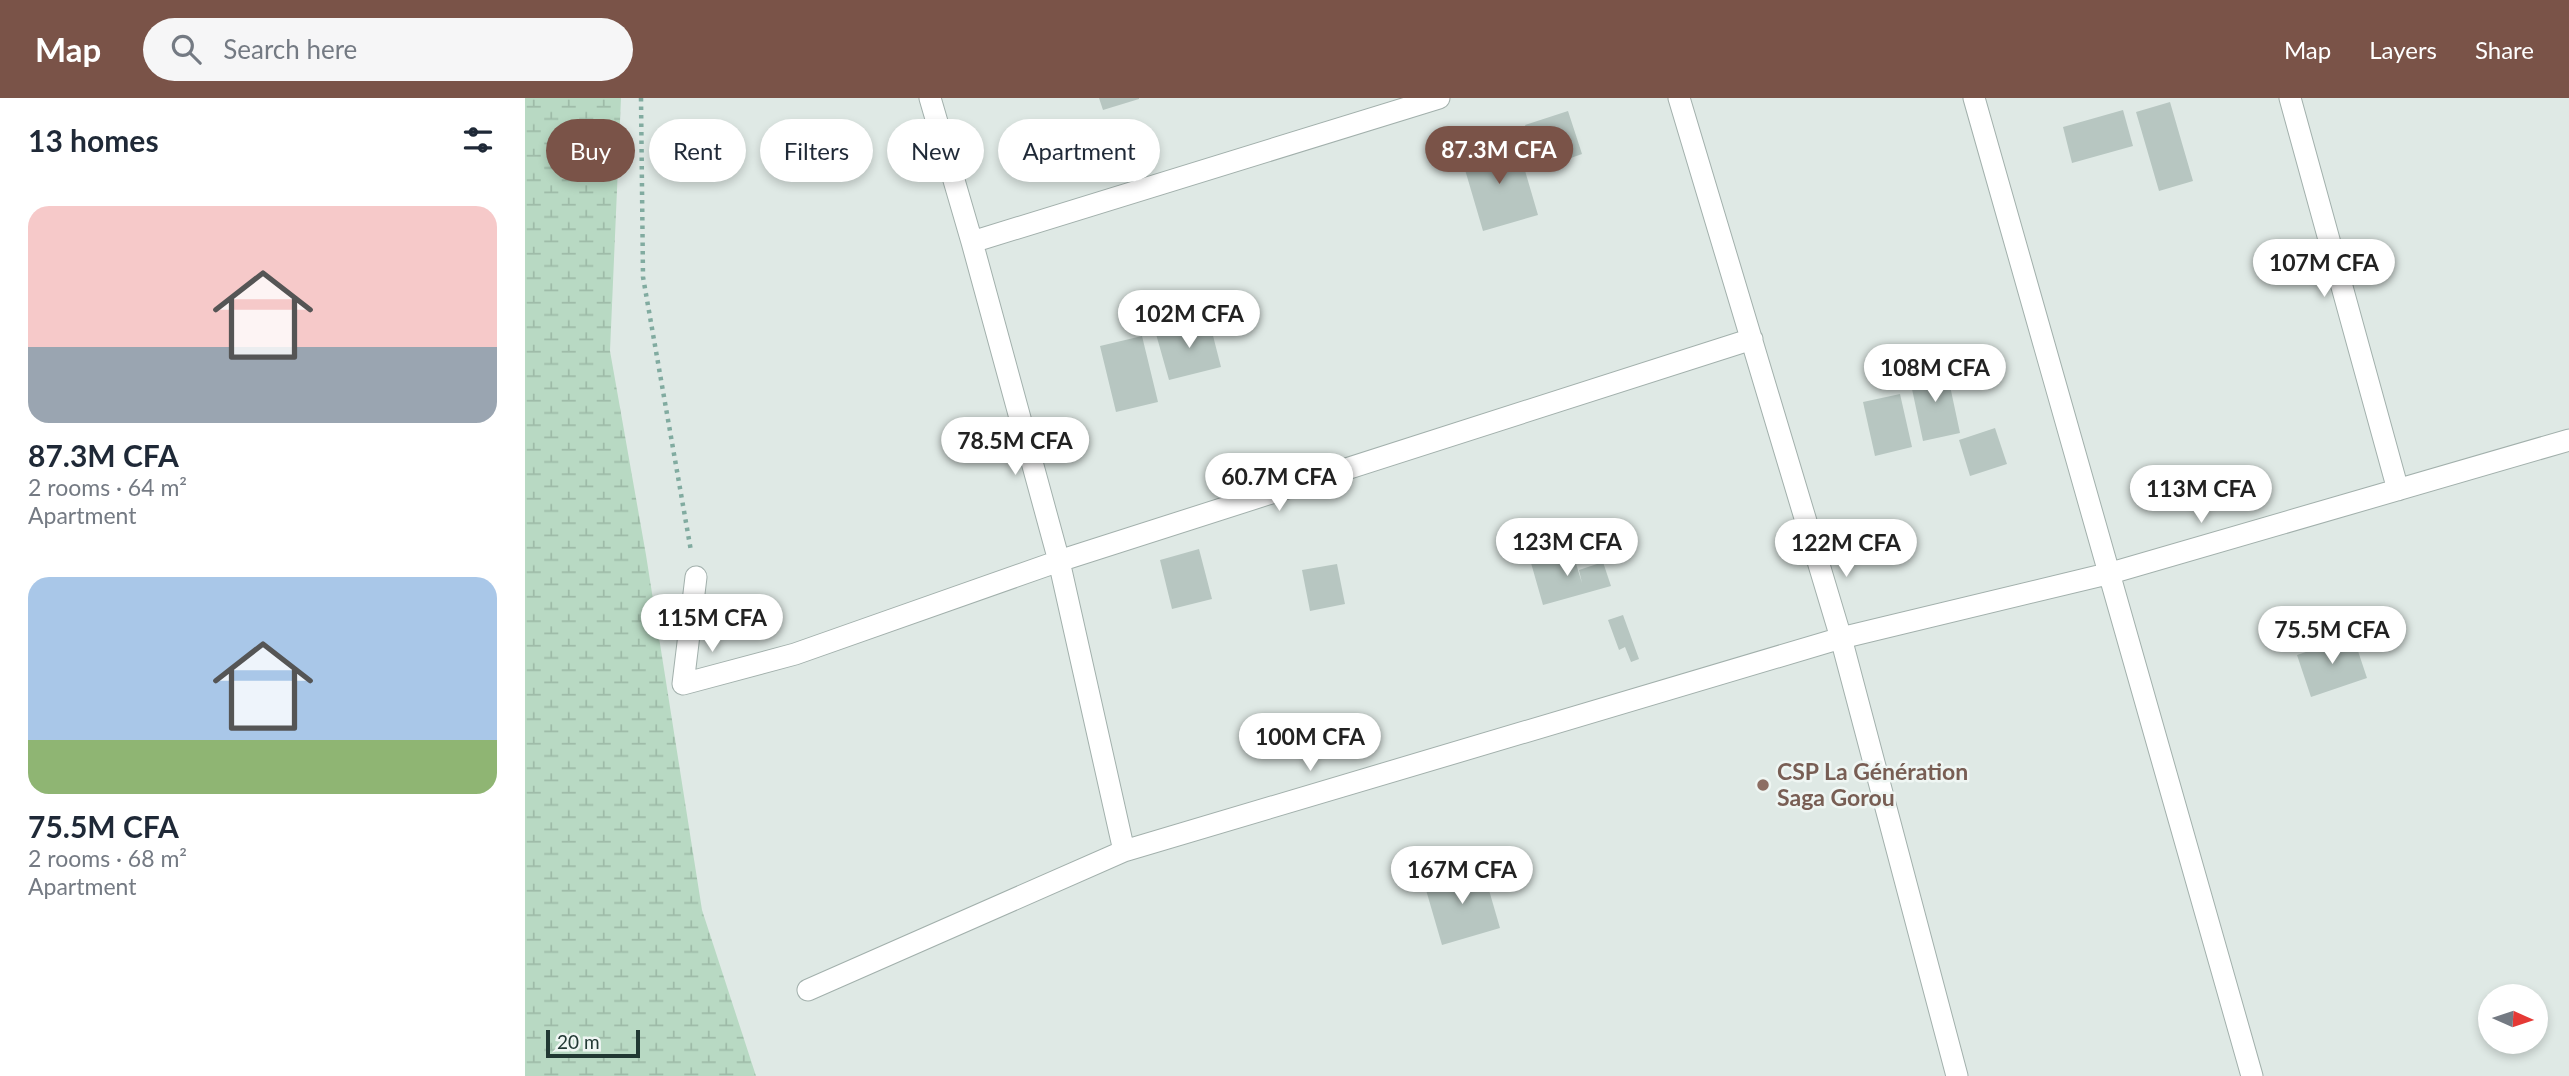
<!DOCTYPE html>
<html lang="en">
<head>
<meta charset="utf-8">
<style>
	:root { --surface:#fff; --page:#f6f6f7; --text:#1f2937; --muted:#747a83; --accent:#7a5348 }
	body { margin:0; font-family:Lato,sans-serif; background:var(--page); color:var(--text); height:100vh; display:flex; flex-direction:column; font-size:26px; white-space:nowrap }
	* { box-sizing:border-box; margin:0 }
	p { font-size:23px; color:var(--muted) }
	.icon { flex:none; width:38px; height:38px; fill:none; stroke:currentColor; stroke-width:2; stroke-linecap:round; stroke-linejoin:round }
	.map { position:relative; flex:1; overflow:hidden }
	.details { display:flex; flex-direction:column; background:var(--surface); width:525px }
	.details>* { flex:none }
	.banner { position:absolute; left:21px; top:21px; width:665px; height:63px; display:flex; gap:14px }
	.needle { width:46px; rotate:93deg }
	.fabs { position:absolute; left:1953px; top:886px; display:grid; gap:14px }
	.fabs a { display:grid; place-items:center; width:70px; height:70px; border-radius:50%; background:var(--surface); box-shadow:0 4px 10px #0003; font-size:35px }
	.scale { position:absolute; left:21px; bottom:18px; width:94px; box-sizing:border-box; padding-left:7px; border:4px solid #213833; border-top:0; font-size:19px; line-height:24px; white-space:nowrap; color:#213833; -webkit-text-stroke:5px #eff6f3; paint-order:stroke }
	.price { position:absolute; translate:-50% -60px; padding:0 16px; border-radius:24px; background:#fff; color:#222; font-size:23px; line-height:46px; filter:drop-shadow(0 2px 4px #0008) }
	.price::after { content:''; position:absolute; left:50%; top:42px; width:21px; height:16px; margin-left:-10px; background:inherit; clip-path:polygon(0 0,100% 0,50% 100%) }
	.price.active { background:var(--accent); color:#fff }
	ul { padding:0; list-style:none }
	li { display:grid; align-content:center; gap:14px; height:371px; padding:0 28px }
	li span { display:grid; place-items:center; height:217px; border-radius:21px; color:#555 }
	li>.icon { margin-inline-start:auto }
	span .icon { width:126px; height:126px; fill:#fffc; stroke-width:1 }
	li b { font-size:30px }
	h2 { display:flex; justify-content:space-between; align-items:center; height:84px; padding:0 28px; font-size:30px }
	.tag { padding:0 24px; border-radius:32px; background:var(--surface); box-shadow:0 4px 10px #0003; font-size:24px; line-height:63px }
	.tag.active { background:var(--accent); color:#fff }
	header { display:flex; align-items:center; gap:42px; box-sizing:border-box; height:98px; padding:0 35px; background:var(--accent); color:#fff }
	header strong { font-size:33px }
	nav { display:flex; gap:38px; margin-inline-start:auto; font-size:24px }
	.search { width:490px; height:63px; background:var(--page); display:flex; align-items:center; gap:18px; box-sizing:border-box; padding:0 24px; border-radius:38px; color:var(--muted); font-size:26px }
	main { display:flex; flex:1; min-height:0 }
	.map>svg:first-child { display:block }
	.wetland { fill:url(#wetland-marsh) }
	.building { fill:#b7c6c1 }
	.lines { fill:none; stroke-linecap:round; stroke-linejoin:round }
	.minor-casing { stroke:#a2b0ac; stroke-width:23 }
	.path { stroke:#81aba0; stroke-width:4.5; stroke-dasharray:3.5 5; stroke-linecap:butt }
	.minor { stroke:#fff; stroke-width:21 }
	.education-dot { fill:#8d6e63; stroke:#eff6f3; stroke-width:2.5 }
	.labels { text-anchor:middle; stroke-width:5; stroke-linejoin:round; paint-order:stroke }
	.education-label { font-size:23px; font-weight:bold; fill:#785e54; stroke:#eff6f3; text-anchor:start }
</style>
</head>
<body>
<header>
<strong>Map</strong>
<div class="search"><svg class="icon" aria-label="search" viewBox="0 0 24 24"><circle cx="10" cy="10" r="6"/><path d="M15 15l6 6"/></svg>Search here</div>
<nav><a>Map</a><a>Layers</a><a>Share</a></nav>
</header>
<main>
<section class="details">
<h2>13 homes<svg class="icon" aria-label="filters" viewBox="0 0 24 24"><path d="M4 7h16M4 17h16"/><circle cx="9" cy="7" r="2"/><circle cx="15" cy="17" r="2"/></svg></h2>
<ul>
<li><span style="background:linear-gradient(#f6c9c9 65%,#9aa5b1 0)"><svg class="icon" aria-label="home" viewBox="0 0 24 24"><path d="M3 11l9-7 9 7M6 9v11h12V9"/></svg></span><div><b>87.3M CFA</b><p>2 rooms · 64 m²</p><p>Apartment</p></div></li>
<li><span style="background:linear-gradient(#a9c7e8 75%,#8fb573 0)"><svg class="icon" aria-label="home" viewBox="0 0 24 24"><path d="M3 11l9-7 9 7M6 9v11h12V9"/></svg></span><div><b>75.5M CFA</b><p>2 rooms · 68 m²</p><p>Apartment</p></div></li>
</ul>
</section>
<div class="map">
<svg width="2044" height="978" viewBox="0 0 2044 978">
	<defs>
		<pattern id="wetland-marsh" width="20" height="14" patternUnits="userSpaceOnUse" patternTransform="scale(1.75)"><rect width="20" height="14" fill="#b8d9c3"/><path d="M1 5h8M5 5V1M11 12h8M15 12V8" fill="none" stroke="#9ebba8"/></pattern>
	</defs>
	<rect width="100%" height="100%" fill="#dfe9e5"/>
	<!-- wetland -->
	<path class="wetland" d="M 0,0 L 96,0 L 85,253 L 121,457 L 177,812 L 231,978 L 0,978 Z"/>
	<!-- building -->
	<path class="building" d="M 574,0 L 614,0 L 614,1 L 578,12 Z
		M 1645,4 L 1668,83 L 1634,93 L 1611,14 Z
		M 1598,12 L 1608,48 L 1547,65 L 1538,29 Z
		M 1043,13 L 1057,56 L 1015,71 L 1000,27 Z
		M 991,42 L 1013,117 L 958,133 L 936,58 Z
		M 684,222 L 696,269 L 644,282 L 631,236 Z
		M 617,238 L 633,304 L 591,314 L 575,248 Z
		M 1421,269 L 1435,335 L 1398,343 L 1384,277 Z
		M 1375,296 L 1387,349 L 1350,358 L 1338,304 Z
		M 1470,330 L 1482,366 L 1445,378 L 1434,342 Z
		M 1078,440 L 1082,458 L 1058,464 L 1054,447 Z
		M 674,451 L 687,501 L 647,511 L 635,462 Z
		M 1047,453 L 1057,485 L 1054,472 L 1078,464 L 1086,488 L 1018,507 L 1006,465 Z
		M 812,466 L 820,506 L 785,513 L 777,472 Z
		M 1098,517 L 1114,561 L 1106,564 L 1100,549 L 1094,552 L 1083,522 Z
		M 1828,538 L 1842,580 L 1786,599 L 1772,557 Z
		M 957,768 L 975,830 L 917,847 L 899,785 Z"/>
	<g class="lines">
		<defs>
			<path id="minor" d="M 405,0 L 447,144 L 534,463 L 599,753
				M 1154,0 L 1316,540 L 1432,978
				M 1449,0 L 1727,978
				M 1765,0 L 1873,392
				M 447,144 L 914,0
				M 171,479 L 158,586 L 270,556 L 534,463 L 1227,241
				M 283,892 L 599,753 L 1316,540 L 1586,475 L 2044,342"/>
		</defs>
		<!-- minor casing -->
		<use href="#minor" class="minor-casing"/>
		<!-- path -->
		<path class="path" d="M 116,0 L 118,179 L 166,453"/>
		<!-- minor -->
		<use href="#minor" class="minor"/>
	</g>
	<!-- markers -->
	<circle class="education-dot" cx="1238" cy="687" r="7"/>
	<g class="labels">
		<!-- education labels -->
		<g class="education-label">
			<text x="1252" y="682">CSP La Génération<tspan x="1252" dy="26">Saga Gorou</tspan></text>
		</g>
	</g>
</svg>
<div class="fabs">
<a><svg class="needle" viewBox="-14 -14 28 28"><path d="M0-13l5 13h-10z" fill="#e53935"/><path d="M0 13l5-13h-10z" fill="#747a83"/></svg></a>
</div>
<div class="scale">20 m</div>
<b class="price active" style="left:974px;top:88px">87.3M CFA</b>
<b class="price" style="left:1799px;top:201px">107M CFA</b>
<b class="price" style="left:664px;top:252px">102M CFA</b>
<b class="price" style="left:1410px;top:306px">108M CFA</b>
<b class="price" style="left:490px;top:379px">78.5M CFA</b>
<b class="price" style="left:754px;top:415px">60.7M CFA</b>
<b class="price" style="left:1676px;top:427px">113M CFA</b>
<b class="price" style="left:1042px;top:480px">123M CFA</b>
<b class="price" style="left:1321px;top:481px">122M CFA</b>
<b class="price" style="left:187px;top:556px">115M CFA</b>
<b class="price" style="left:1807px;top:568px">75.5M CFA</b>
<b class="price" style="left:785px;top:675px">100M CFA</b>
<b class="price" style="left:937px;top:808px">167M CFA</b>
<div class="banner">
<a class="tag active">Buy</a>
<a class="tag">Rent</a>
<a class="tag">Filters</a>
<a class="tag">New</a>
<a class="tag">Apartment</a>
</div>
</div>
</main>
</body>
</html>
